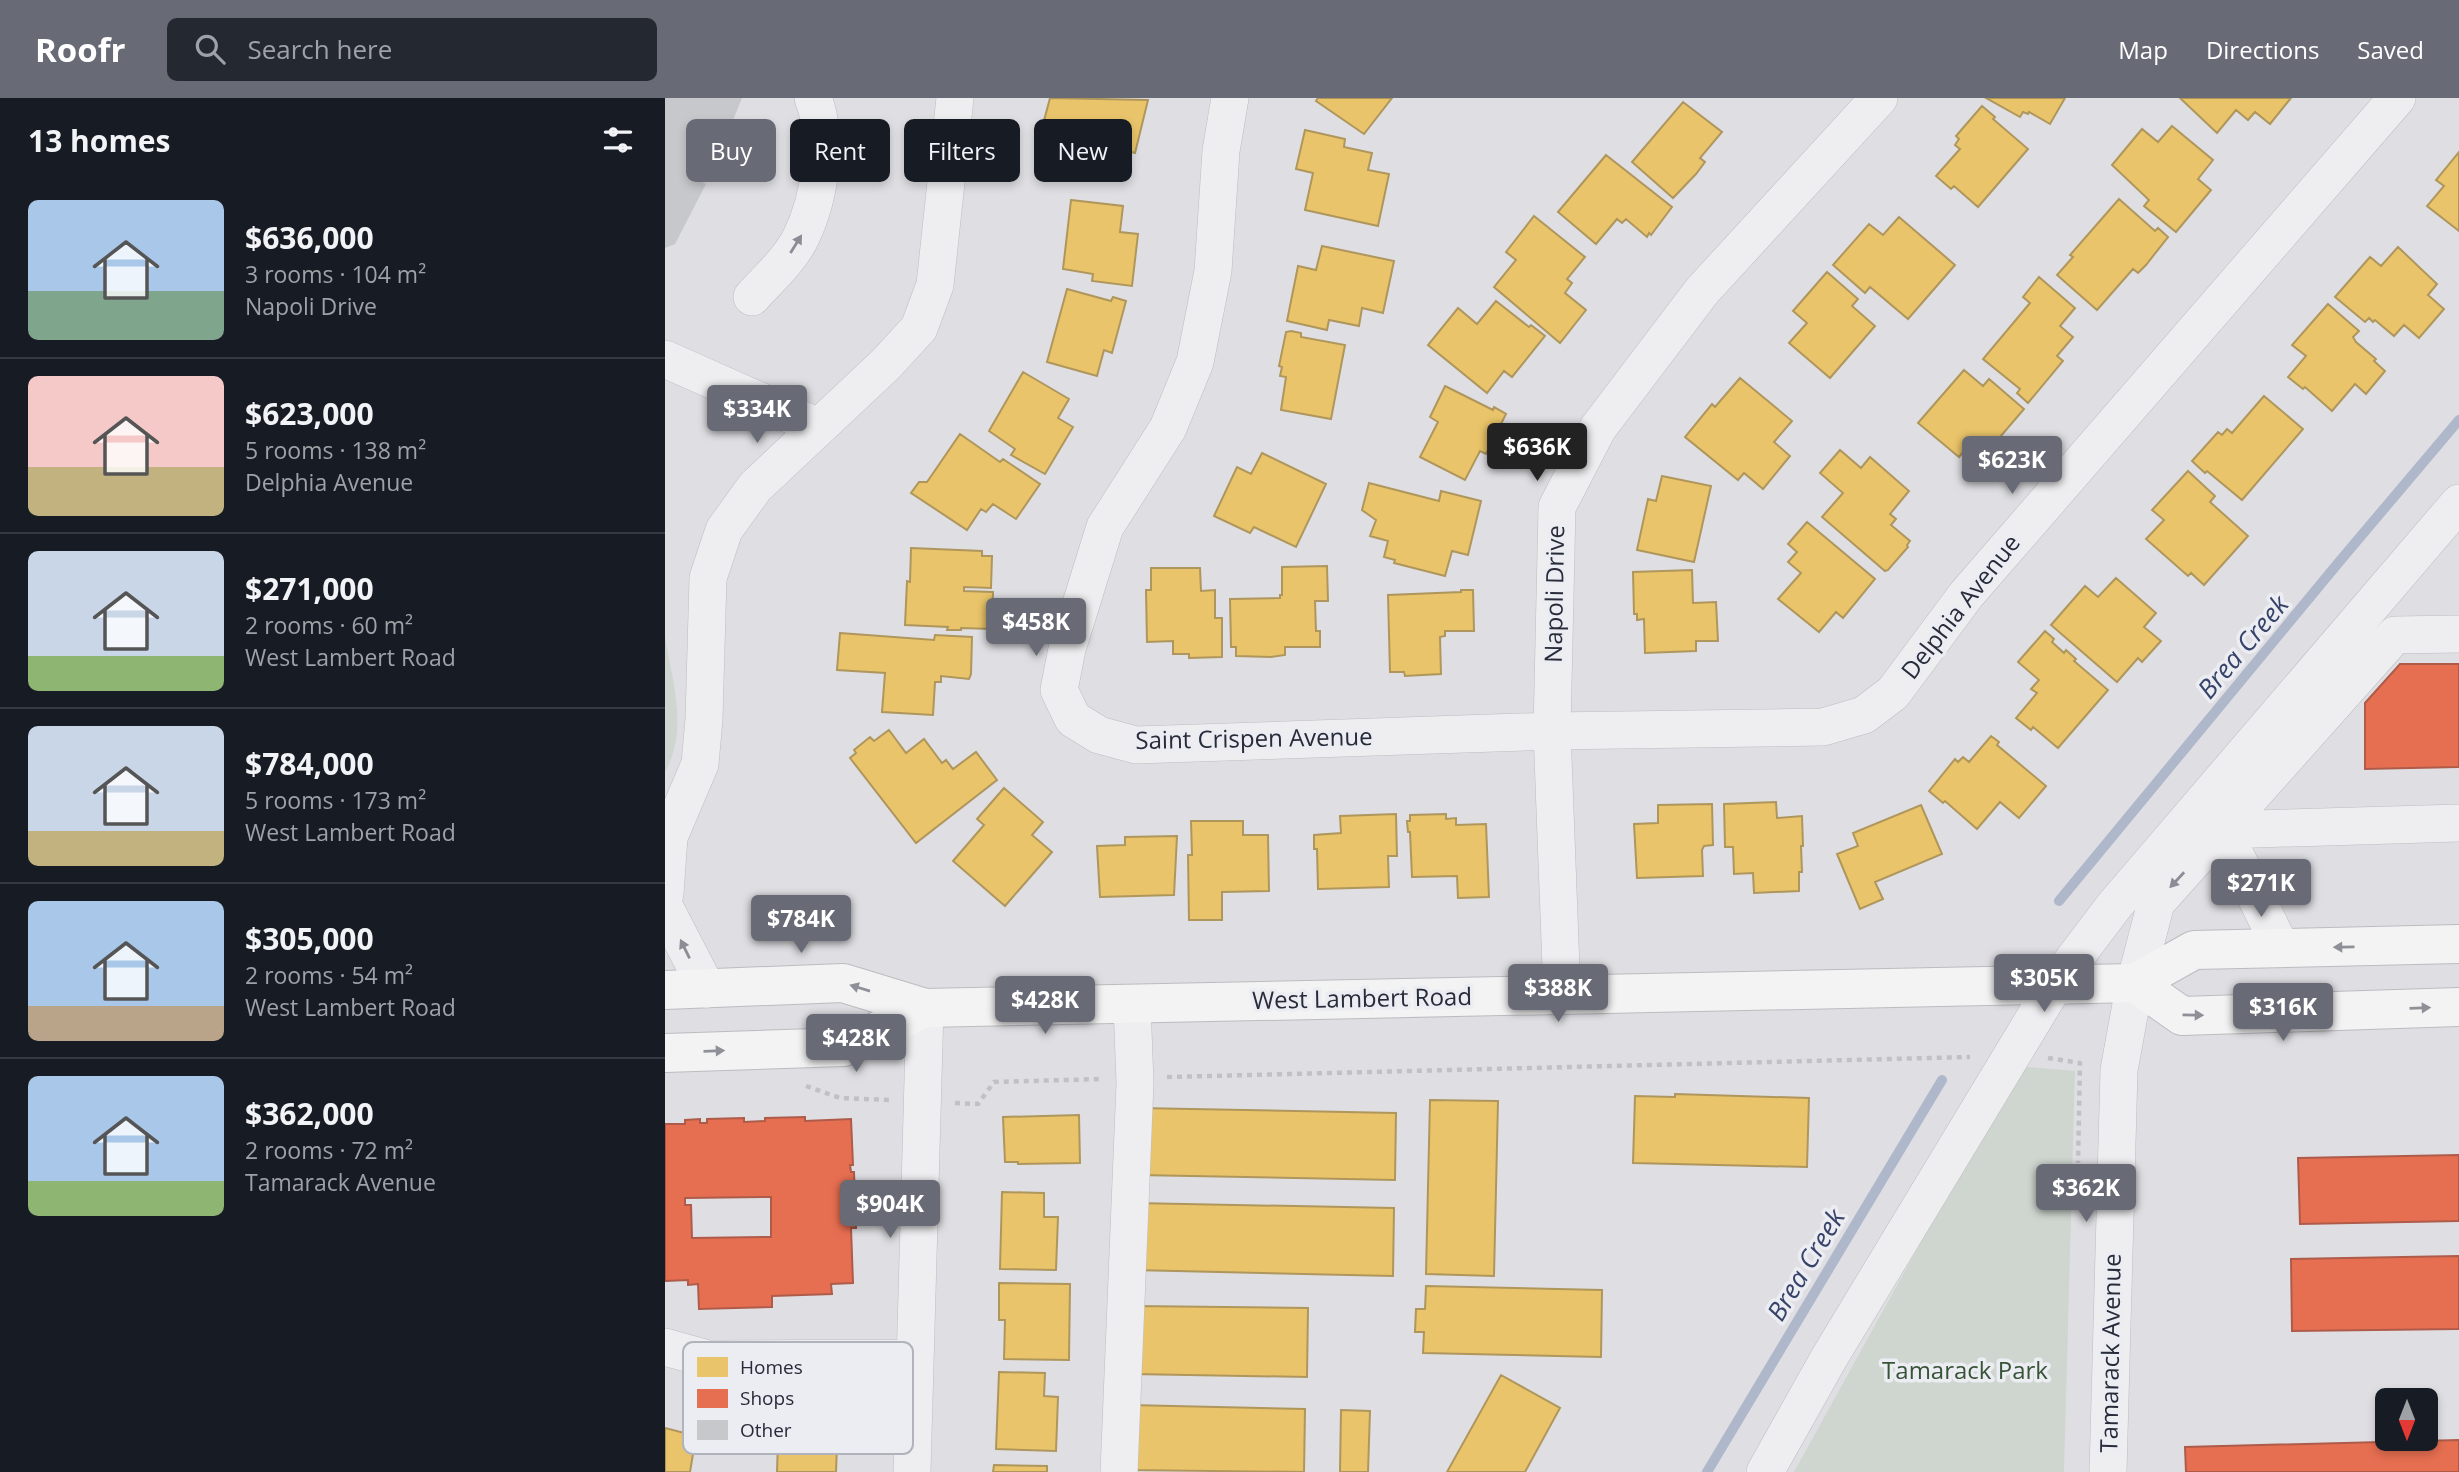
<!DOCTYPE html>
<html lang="en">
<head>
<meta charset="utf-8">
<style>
	:root { --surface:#171b24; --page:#242831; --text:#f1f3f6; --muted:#9ea1a6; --line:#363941; --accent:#686a75 }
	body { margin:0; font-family:"Open Sans",sans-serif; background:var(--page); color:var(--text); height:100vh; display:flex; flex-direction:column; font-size:26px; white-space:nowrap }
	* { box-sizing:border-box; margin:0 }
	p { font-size:23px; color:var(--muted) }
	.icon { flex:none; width:38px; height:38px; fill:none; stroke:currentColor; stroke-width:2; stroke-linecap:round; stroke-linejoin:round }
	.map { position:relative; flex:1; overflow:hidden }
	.panel { display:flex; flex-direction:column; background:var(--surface); width:665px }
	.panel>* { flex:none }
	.guide { position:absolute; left:21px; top:21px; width:665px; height:63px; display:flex; gap:14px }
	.needle { width:46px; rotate:180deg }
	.tools { position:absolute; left:1710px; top:1290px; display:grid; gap:14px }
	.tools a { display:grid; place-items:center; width:63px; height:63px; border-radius:10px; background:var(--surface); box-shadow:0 4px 10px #0003; font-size:35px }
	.price { position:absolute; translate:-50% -60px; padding:0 16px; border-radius:7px; background:var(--accent); color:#fff; font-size:23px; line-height:46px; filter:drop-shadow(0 2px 4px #0008) }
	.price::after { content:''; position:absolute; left:50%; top:42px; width:21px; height:16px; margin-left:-10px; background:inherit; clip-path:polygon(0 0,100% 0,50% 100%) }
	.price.active { background:#222; color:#fff }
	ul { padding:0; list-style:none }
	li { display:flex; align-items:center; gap:21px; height:175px; padding:0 28px }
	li+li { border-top:2px solid var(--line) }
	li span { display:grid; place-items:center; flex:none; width:196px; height:140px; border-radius:10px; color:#555 }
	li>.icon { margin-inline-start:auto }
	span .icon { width:84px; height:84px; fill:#fffc; stroke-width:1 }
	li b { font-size:30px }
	h2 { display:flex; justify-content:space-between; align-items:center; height:84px; padding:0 28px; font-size:30px }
	.tag { padding:0 24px; border-radius:10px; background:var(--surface); box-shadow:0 4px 10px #0003; font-size:24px; line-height:63px }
	.tag.active { background:var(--accent); color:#fff }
	header { display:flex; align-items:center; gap:42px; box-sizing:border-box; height:98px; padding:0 35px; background:var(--accent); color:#fff }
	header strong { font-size:33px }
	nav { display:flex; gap:38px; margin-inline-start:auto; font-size:24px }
	.search { width:490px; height:63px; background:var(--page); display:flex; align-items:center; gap:18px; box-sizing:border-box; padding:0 24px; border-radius:10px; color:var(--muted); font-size:26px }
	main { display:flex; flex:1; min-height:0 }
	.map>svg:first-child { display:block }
	.green { fill:#ced6cf }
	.homes { fill:#e9c46a; stroke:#af965c; stroke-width:2 }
	.shops { fill:#e76f51; stroke:#ae5b4a; stroke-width:2; fill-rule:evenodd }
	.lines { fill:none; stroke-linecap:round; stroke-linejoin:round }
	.stream { stroke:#afb7cb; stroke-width:10 }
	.building { fill:#c7c8cb }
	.minor-casing { stroke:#bdbdc1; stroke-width:38 }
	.major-casing { stroke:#bbbcc0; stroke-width:40 }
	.path { stroke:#c0c0c5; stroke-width:4.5; stroke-dasharray:5 5; stroke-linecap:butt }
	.minor { stroke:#eeeef0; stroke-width:37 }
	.major { stroke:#f3f3f4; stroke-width:38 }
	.oneway { fill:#8b8c95 }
	.oneway2 { fill:#8e8f97 }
	.labels { text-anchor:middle; stroke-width:7; stroke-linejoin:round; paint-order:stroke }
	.street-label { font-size:24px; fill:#282b3a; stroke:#ecedf3 }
	.park-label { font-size:24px; fill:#375437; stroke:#ecedf3 }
	.water-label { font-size:26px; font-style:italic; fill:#374369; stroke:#ecedf3 }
	.key { fill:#ecedf3; stroke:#b1b3bc; stroke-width:2 }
	.key-label { font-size:19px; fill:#282b3a }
</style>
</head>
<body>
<header>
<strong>Roofr</strong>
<div class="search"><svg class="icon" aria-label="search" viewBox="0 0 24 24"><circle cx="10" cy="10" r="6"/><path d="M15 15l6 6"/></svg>Search here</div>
<nav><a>Map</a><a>Directions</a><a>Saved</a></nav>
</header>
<main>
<section class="panel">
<h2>13 homes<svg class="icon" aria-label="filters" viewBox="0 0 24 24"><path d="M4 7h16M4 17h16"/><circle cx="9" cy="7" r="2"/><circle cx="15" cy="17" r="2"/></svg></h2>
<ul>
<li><span style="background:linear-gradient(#a9c7e8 65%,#7fa58c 0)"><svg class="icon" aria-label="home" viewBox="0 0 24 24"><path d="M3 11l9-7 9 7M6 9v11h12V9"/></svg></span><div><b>$636,000</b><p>3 rooms · 104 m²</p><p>Napoli Drive</p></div></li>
<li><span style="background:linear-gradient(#f6c9c9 65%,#c2b280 0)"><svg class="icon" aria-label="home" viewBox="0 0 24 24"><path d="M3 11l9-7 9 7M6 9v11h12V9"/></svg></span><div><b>$623,000</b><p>5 rooms · 138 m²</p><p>Delphia Avenue</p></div></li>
<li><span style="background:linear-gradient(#c9d6e8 75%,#8fb573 0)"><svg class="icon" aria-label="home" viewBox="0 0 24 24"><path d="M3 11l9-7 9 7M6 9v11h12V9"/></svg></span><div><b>$271,000</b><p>2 rooms · 60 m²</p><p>West Lambert Road</p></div></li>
<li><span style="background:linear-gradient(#c9d6e8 75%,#c2b280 0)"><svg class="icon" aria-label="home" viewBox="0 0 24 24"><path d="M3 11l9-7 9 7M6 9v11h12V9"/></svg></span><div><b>$784,000</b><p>5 rooms · 173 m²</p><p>West Lambert Road</p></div></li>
<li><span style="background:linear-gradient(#a9c7e8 75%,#b9a48a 0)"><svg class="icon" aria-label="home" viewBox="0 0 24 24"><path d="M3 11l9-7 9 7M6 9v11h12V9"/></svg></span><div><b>$305,000</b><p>2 rooms · 54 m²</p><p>West Lambert Road</p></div></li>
<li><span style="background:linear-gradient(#a9c7e8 75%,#8fb573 0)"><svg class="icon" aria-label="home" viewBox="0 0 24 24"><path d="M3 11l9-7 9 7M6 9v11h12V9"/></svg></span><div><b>$362,000</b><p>2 rooms · 72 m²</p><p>Tamarack Avenue</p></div></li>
</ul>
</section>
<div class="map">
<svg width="1794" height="1374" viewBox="0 0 1794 1374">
	<rect width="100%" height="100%" fill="#dfdfe3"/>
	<!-- green -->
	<path class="green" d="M 0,538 C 7,583 24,632 0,674 Z
		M 1353,968 L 1410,973 L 1399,1374 L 1129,1374 Z"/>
	<!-- homes -->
	<path class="homes" d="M 385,0 L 483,2 L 470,55 L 453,50 L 446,77 L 436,74 L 437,72 L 375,56 L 377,46 L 373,45 Z
		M 653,0 L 727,0 L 699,36 L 651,3 Z
		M 1321,0 L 1400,0 L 1385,26 L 1364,14 L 1363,16 L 1358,14 L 1355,19 Z
		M 1515,0 L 1626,0 L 1605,26 L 1590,14 L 1583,22 L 1571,12 L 1552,35 Z
		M 1018,4 L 1057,34 L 1035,60 L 1040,64 L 1031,76 L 1008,100 L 967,64 Z
		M 1317,8 L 1330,19 L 1328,21 L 1363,51 L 1313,109 L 1289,88 L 1286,91 L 1271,78 L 1295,51 L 1290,47 L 1294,41 L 1291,38 Z
		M 1507,28 L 1548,62 L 1533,81 L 1546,92 L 1511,134 L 1479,108 L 1484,102 L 1447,67 L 1477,31 L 1493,44 Z
		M 640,32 L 680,41 L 679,49 L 707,55 L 703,72 L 724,76 L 713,128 L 640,112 L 648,75 L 631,71 Z
		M 1794,54 L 1794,133 L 1762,108 L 1779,88 L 1771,82 Z
		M 941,57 L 1007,109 L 986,137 L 984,135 L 982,139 L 961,121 L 957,125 L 952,121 L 931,146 L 893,114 Z
		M 1454,101 L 1490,133 L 1493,130 L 1503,139 L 1481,167 L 1473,175 L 1468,171 L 1432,212 L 1392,177 L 1408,159 L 1405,157 Z
		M 406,102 L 458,108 L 455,134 L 473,136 L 467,188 L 427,183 L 428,176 L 398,171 Z
		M 869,118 L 920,159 L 902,181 L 907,185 L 900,195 L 921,212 L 895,245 L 829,189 L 851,162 L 841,154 Z
		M 1234,119 L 1290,167 L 1243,221 L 1205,189 L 1200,195 L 1168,167 L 1204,126 L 1218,137 Z
		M 657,148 L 729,163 L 718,215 L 697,210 L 694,228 L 664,222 L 662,232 L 622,223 L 633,168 L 651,172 Z
		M 1733,149 L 1772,186 L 1763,197 L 1779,211 L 1754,240 L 1739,227 L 1729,238 L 1710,222 L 1708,224 L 1704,220 L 1700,224 L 1670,199 L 1705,159 L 1716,168 Z
		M 1162,174 L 1193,201 L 1187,208 L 1210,228 L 1165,280 L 1124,245 L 1142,225 L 1128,213 Z
		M 1374,179 L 1410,210 L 1395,228 L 1408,239 L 1392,258 L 1398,263 L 1363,305 L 1352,295 L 1355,291 L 1318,261 L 1365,205 L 1358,199 Z
		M 402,191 L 446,203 L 448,199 L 461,203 L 447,255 L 439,252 L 432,278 L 382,264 Z
		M 831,203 L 864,229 L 866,227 L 880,238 L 847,279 L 839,273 L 822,295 L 763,247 L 793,210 L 812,226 Z
		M 1663,206 L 1694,233 L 1688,239 L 1691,244 L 1711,261 L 1709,263 L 1720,273 L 1701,296 L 1690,286 L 1667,313 L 1640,289 L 1638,291 L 1623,279 L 1641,258 L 1627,247 Z
		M 626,233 L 636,235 L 636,239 L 680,247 L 666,321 L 616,312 L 621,279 L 615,278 L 617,269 L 614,268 L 621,234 Z
		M 1299,272 L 1318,288 L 1324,281 L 1359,311 L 1323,353 L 1309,341 L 1294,359 L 1253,325 Z
		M 358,274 L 404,301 L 393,320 L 408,329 L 380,376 L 346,357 L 350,351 L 324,333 Z
		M 1075,280 L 1127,323 L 1109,344 L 1125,358 L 1098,391 L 1079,375 L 1073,382 L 1020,339 L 1047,306 L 1050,309 Z
		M 780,288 L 828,312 L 829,309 L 841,316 L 821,356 L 815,353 L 800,382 L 755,359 L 773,324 L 765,319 Z
		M 1599,298 L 1638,331 L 1577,402 L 1542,373 L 1540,375 L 1527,363 L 1553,334 L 1557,337 L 1562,331 L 1567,335 Z
		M 295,336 L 335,364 L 338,361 L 375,386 L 351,421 L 328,406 L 321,414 L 316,411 L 302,432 L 246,395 L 254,384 L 262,384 Z
		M 1175,352 L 1196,370 L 1205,359 L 1244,393 L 1225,416 L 1231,421 L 1226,427 L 1245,443 L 1242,447 L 1243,449 L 1223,472 L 1220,473 L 1157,419 L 1178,395 L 1155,375 Z
		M 597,355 L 661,386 L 631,449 L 589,429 L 585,435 L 549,418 L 572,369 L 586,376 Z
		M 1523,373 L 1550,398 L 1545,404 L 1583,438 L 1539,487 L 1526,475 L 1523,478 L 1481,441 L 1499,422 L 1487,412 Z
		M 997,378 L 1046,388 L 1029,464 L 972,452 L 983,401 L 991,403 Z
		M 704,385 L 774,403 L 776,393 L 816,403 L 803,457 L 787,453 L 780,478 L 729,465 L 730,462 L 719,459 L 723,443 L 705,438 L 711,422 L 697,412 Z
		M 1142,424 L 1210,481 L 1178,520 L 1171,514 L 1154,534 L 1113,501 L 1136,475 L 1123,464 L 1132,454 L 1123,446 Z
		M 246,450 L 317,453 L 317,458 L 327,458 L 326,490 L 299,489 L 299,493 L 328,494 L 327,531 L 296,530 L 296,532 L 282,532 L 283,529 L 240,527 L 242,483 L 245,484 Z
		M 662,468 L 663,503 L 650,503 L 651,533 L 655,533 L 655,549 L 620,549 L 620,557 L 606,559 L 571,558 L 571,549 L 566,549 L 565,501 L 615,500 L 615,497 L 617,497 L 617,469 Z
		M 486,470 L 535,470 L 536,493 L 550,492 L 550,520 L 557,520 L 557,559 L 524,560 L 524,556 L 508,556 L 508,543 L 482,544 L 481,492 L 486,492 Z
		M 1027,472 L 1028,505 L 1051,504 L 1053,543 L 1031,543 L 1031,553 L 980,555 L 979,521 L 972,522 L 972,516 L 969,516 L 968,474 Z
		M 1451,480 L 1491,515 L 1479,529 L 1496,543 L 1477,564 L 1473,560 L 1452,584 L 1386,527 L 1420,488 L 1433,499 Z
		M 796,492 L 808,492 L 809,533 L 780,533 L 780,538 L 775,539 L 776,576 L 740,578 L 739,574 L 725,574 L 723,497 L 796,494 Z
		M 1380,533 L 1389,541 L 1387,544 L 1399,555 L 1401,552 L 1411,561 L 1409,563 L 1443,592 L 1393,650 L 1368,629 L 1366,632 L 1351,620 L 1372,595 L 1366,591 L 1374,582 L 1353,564 Z
		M 175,535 L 269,542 L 270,537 L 307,539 L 306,576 L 304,581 L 276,578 L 276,584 L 270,584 L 268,617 L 217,614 L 220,575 L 172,572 Z
		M 224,632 L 241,655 L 259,641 L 277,665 L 281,662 L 288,671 L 311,654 L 332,682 L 251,745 L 185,660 L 191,655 L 189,652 L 205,639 L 209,643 Z
		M 1326,638 L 1334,644 L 1332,647 L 1381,688 L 1354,720 L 1335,704 L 1312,731 L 1280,703 L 1278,705 L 1264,693 L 1290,661 L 1293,664 L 1298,659 L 1304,664 Z
		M 339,690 L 378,724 L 367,737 L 387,754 L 340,808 L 288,763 L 319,727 L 312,721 Z
		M 1111,704 L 1112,720 L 1137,718 L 1138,748 L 1136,748 L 1137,774 L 1134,774 L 1134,793 L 1089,795 L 1088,775 L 1069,776 L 1068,749 L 1060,749 L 1059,706 Z
		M 1047,706 L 1048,747 L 1039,748 L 1037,752 L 1038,778 L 972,780 L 969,726 L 993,725 L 993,707 Z
		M 1256,707 L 1277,756 L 1210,784 L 1218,801 L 1195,811 L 1172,756 L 1193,748 L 1188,735 Z
		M 731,716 L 732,758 L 723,758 L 724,789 L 653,791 L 652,751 L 649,751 L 649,737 L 676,735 L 675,718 Z
		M 781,716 L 781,721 L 791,720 L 791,727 L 821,726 L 824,799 L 793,800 L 792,778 L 747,779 L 745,734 L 743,734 L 742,723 L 745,723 L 745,717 Z
		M 526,723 L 578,723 L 578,737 L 603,737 L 604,793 L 557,794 L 557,822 L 524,822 L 523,757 L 527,757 Z
		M 512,738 L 509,797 L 435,799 L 432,748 L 460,747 L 460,739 Z
		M 1010,996 L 1144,1000 L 1142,1069 L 968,1065 L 970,998 L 1010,999 Z
		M 765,1002 L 833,1003 L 829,1178 L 761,1176 Z
		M 473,1010 L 731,1015 L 730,1082 L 472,1077 Z
		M 414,1017 L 415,1065 L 353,1066 L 353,1064 L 340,1064 L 338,1019 Z
		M 337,1094 L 379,1095 L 379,1119 L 393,1119 L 391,1172 L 335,1171 Z
		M 470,1105 L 729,1110 L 728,1178 L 468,1172 Z
		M 334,1185 L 405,1186 L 404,1262 L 339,1261 L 340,1222 L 334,1222 Z
		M 761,1188 L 937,1192 L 936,1259 L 758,1255 L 759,1234 L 750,1234 L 751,1211 L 760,1211 Z
		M 468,1208 L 643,1210 L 642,1279 L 467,1276 Z
		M 334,1274 L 380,1275 L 379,1298 L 393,1299 L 391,1353 L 331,1351 Z
		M 836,1277 L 895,1310 L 860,1374 L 782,1374 Z
		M 464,1307 L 640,1311 L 639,1374 L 463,1372 Z
		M 676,1312 L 705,1313 L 703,1374 L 675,1374 Z
		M 127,1322 L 173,1322 L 171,1374 L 112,1374 L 113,1342 L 126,1342 Z
		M 0,1330 L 31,1338 L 25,1374 L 0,1374 Z
		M 329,1367 L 382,1368 L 382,1374 L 328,1374 Z"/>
	<!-- shops -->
	<path class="shops" d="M 1735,566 L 1794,566 L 1794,669 L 1700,671 L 1700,605 Z
		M 140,1019 L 140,1023 L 186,1021 L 188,1067 L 185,1067 L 186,1074 L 189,1074 L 191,1130 L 186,1130 L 188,1185 L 166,1186 L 167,1196 L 107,1198 L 107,1209 L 34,1211 L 33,1186 L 23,1187 L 23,1182 L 0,1183 L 0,1026 L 20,1026 L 20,1022 L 35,1021 L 35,1025 L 42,1025 L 42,1021 L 79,1020 L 79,1024 L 100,1023 L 100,1020 ZM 106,1099 L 106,1139 L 27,1140 L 26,1107 L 20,1107 L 20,1100 Z
		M 1794,1057 L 1794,1123 L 1635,1126 L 1633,1060 Z
		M 1794,1158 L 1794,1231 L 1627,1233 L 1626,1161 Z
		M 1794,1342 L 1794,1374 L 1521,1374 L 1520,1349 Z"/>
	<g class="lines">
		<!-- stream -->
		<path class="stream" d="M 1394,803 L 1674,464 L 1794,322
			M 1042,1374 L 1277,982"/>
	</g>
	<!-- building -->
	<path class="building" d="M 0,0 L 77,0 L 61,39 L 46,32 L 43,37 L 52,40 L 36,75 L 27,70 L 25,78 L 41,86 L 10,146 L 0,150 Z"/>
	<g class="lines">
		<defs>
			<path id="minor" d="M 565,0 L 556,53 L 548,173 L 530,264 L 503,330 L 440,429 L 402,551 L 394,592 L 408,621 L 434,637 L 471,647 L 887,633 L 1158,629 L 1199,617 L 1228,595 L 1301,497 L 1732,0
				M 87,199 C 104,180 125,162 136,139 C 155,100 164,40 148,0
				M 0,261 L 153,329
				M 1558,732 L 1794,725
				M 1558,732 L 1616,850
				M 0,796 L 4,739 L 35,666 L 39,621 L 43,480 L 59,432 L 90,389 L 221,266 L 254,230 L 270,187 L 290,0
				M 0,810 L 42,891
				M 897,896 L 887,633 L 892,409 L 933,330 L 1037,193 L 1214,0
				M 0,1249 L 43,1261 L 250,1260
				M 247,1374 L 260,910
				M 454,1374 L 470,985 L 467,906
				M 1100,1374 L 1164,1260 L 1390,886 L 1449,808 L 1794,405
				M 1443,1374 L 1454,972 L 1470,885 L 1491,805 L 1730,537 L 1794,536"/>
			<path id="major" d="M 1470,885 L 1517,918 L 1794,909
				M 0,892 L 178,885 L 260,910 L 1470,885 L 1529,852 L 1794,846
				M 0,955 L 179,949 L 260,910"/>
		</defs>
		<!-- minor casing -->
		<use href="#minor" class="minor-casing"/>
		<!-- major casing -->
		<use href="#major" class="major-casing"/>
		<!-- path -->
		<path class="path" d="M 1383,960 L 1415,965 L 1413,1065
			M 502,979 L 1305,959
			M 141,988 L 175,1000 L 225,1002
			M 290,1005 L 313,1006 L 329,984 L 437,981"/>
		<!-- minor -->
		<use href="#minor" class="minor"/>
		<!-- major -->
		<use href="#major" class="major"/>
	</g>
	<!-- one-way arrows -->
	<defs><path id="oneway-solid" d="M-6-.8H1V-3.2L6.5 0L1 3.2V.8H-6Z" transform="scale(1.75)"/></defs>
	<g class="oneway">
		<use href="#oneway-solid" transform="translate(131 146) rotate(-58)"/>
		<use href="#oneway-solid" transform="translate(1512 782) rotate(133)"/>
		<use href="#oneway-solid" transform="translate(20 851) rotate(-116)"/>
	</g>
	<g class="oneway2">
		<use href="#oneway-solid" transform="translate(1679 849) rotate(179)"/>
		<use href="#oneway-solid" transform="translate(195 890) rotate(-163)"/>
		<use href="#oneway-solid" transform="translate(1755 910) rotate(-2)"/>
		<use href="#oneway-solid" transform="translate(1528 917) rotate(1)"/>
		<use href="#oneway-solid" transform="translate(49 953) rotate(-2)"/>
	</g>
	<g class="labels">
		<!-- street labels -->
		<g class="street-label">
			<text transform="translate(890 496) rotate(-89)" y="8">Napoli Drive</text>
			<text transform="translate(1296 509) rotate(-52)" y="8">Delphia Avenue</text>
			<text transform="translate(589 641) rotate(-1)" y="8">Saint Crispen Avenue</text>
			<text transform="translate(697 901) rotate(-1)" y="8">West Lambert Road</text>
			<text transform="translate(1446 1255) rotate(-89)" y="8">Tamarack Avenue</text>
		</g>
		<!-- park labels -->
		<g class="park-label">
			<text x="1300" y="1281">Tamarack Park</text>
		</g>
		<!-- water labels -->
		<g class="water-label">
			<text transform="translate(1578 549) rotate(-50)" y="9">Brea Creek</text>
			<text transform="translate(1141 1167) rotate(-59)" y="9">Brea Creek</text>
		</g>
	</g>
	<!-- legend -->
	<rect x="18" y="1244" width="230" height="112" rx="10" class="key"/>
	<rect x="32" y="1259" width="31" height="20" fill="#e9c46a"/>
	<rect x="32" y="1291" width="31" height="19" fill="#e76f51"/>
	<rect x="32" y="1322" width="31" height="20" fill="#c7c8cb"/>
	<g class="key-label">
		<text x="75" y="1276">Homes</text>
		<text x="75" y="1307">Shops</text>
		<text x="75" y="1339">Other</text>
	</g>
</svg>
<div class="tools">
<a><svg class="needle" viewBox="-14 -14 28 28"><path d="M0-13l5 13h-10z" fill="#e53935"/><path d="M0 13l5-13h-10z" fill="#9ea1a6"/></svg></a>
</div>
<b class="price" style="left:92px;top:347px">$334K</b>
<b class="price active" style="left:872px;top:385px">$636K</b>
<b class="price" style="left:1347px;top:398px">$623K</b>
<b class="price" style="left:371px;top:560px">$458K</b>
<b class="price" style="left:1596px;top:821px">$271K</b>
<b class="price" style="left:136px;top:857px">$784K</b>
<b class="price" style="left:1379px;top:916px">$305K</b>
<b class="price" style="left:893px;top:926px">$388K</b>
<b class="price" style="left:380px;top:938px">$428K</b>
<b class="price" style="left:1618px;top:945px">$316K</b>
<b class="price" style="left:191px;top:976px">$428K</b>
<b class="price" style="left:1421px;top:1126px">$362K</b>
<b class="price" style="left:225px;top:1142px">$904K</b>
<div class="guide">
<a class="tag active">Buy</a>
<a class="tag">Rent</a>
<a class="tag">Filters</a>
<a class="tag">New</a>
</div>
</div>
</main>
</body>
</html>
